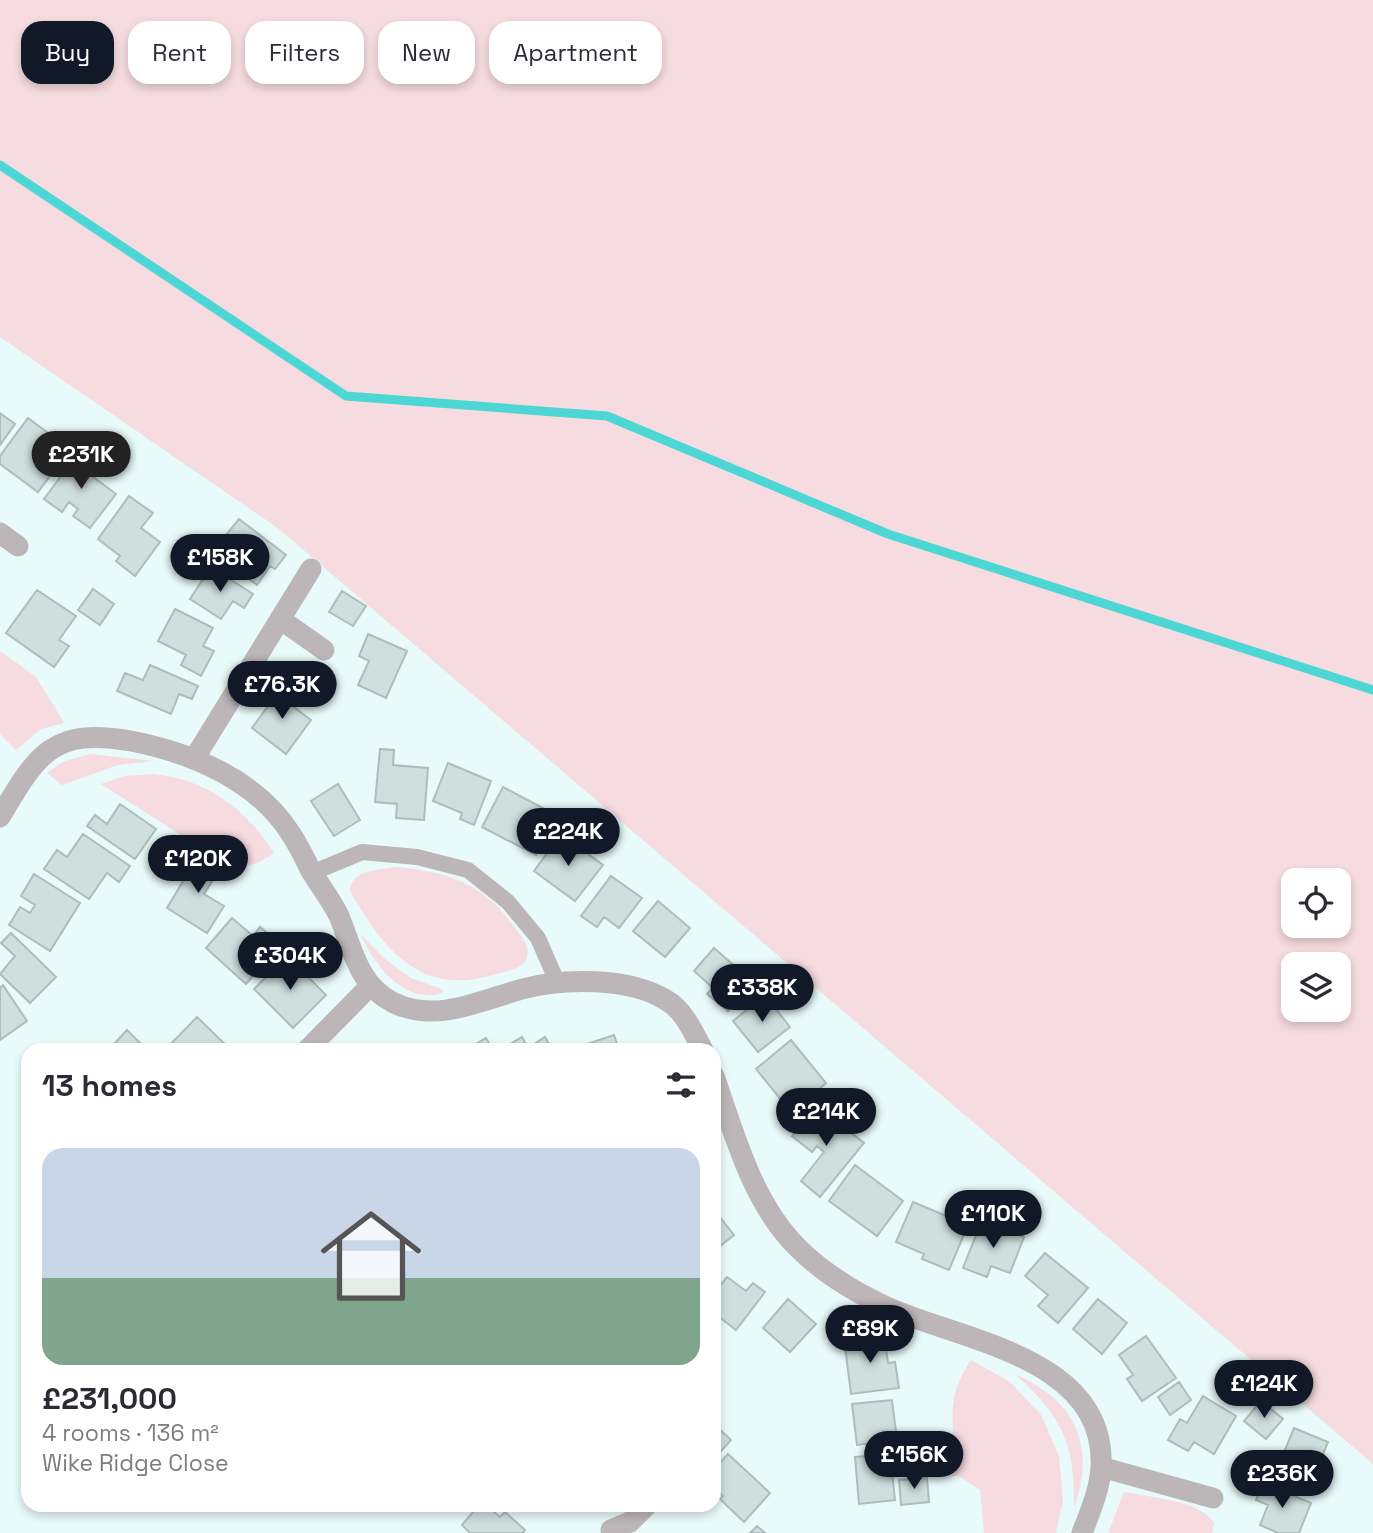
<!DOCTYPE html>
<html lang="en">
<head>
<meta charset="utf-8">
<style>
	:root { --surface:#fff; --page:#f7f7f7; --text:#2b2b33; --muted:#7c7c81; --accent:#111827 }
	body { margin:0; font-family:"Space Grotesk",sans-serif; background:var(--page); color:var(--text); height:100vh; display:flex; flex-direction:column; font-size:26px; white-space:nowrap }
	* { box-sizing:border-box; margin:0 }
	p { font-size:23px; color:var(--muted) }
	.icon { flex:none; width:38px; height:38px; fill:none; stroke:currentColor; stroke-width:2; stroke-linecap:round; stroke-linejoin:round }
	.map { position:relative; flex:1; overflow:hidden }
	.details { position:absolute; left:21px; top:1043px; width:700px; height:469px; display:flex; flex-direction:column; background:var(--surface); border-radius:21px; box-shadow:0 4px 10px #0003 }
	.details>* { flex:none }
	.guide { position:absolute; left:21px; top:21px; width:700px; height:63px; display:flex; gap:14px }
	.buttons { position:absolute; left:1281px; top:868px; display:grid; gap:14px }
	.buttons a { display:grid; place-items:center; width:70px; height:70px; border-radius:14px; background:var(--surface); box-shadow:0 4px 10px #0003; font-size:35px }
	.price { position:absolute; translate:-50% -60px; padding:0 16px; border-radius:24px; background:var(--accent); color:#fff; font-size:23px; line-height:46px; filter:drop-shadow(0 2px 4px #0008) }
	.price::after { content:''; position:absolute; left:50%; top:42px; width:21px; height:16px; margin-left:-10px; background:inherit; clip-path:polygon(0 0,100% 0,50% 100%) }
	.price.on { background:#222; color:#fff }
	ul { padding:0; list-style:none }
	li { display:grid; align-content:center; gap:14px; height:371px; padding:0 21px }
	li span { display:grid; place-items:center; height:217px; border-radius:21px; color:#555 }
	li>.icon { margin-inline-start:auto }
	span .icon { width:126px; height:126px; fill:#fffc; stroke-width:1 }
	li b { font-size:30px }
	h2 { display:flex; justify-content:space-between; align-items:center; height:84px; padding:0 21px; font-size:30px }
	.tag { padding:0 24px; border-radius:21px; background:var(--surface); box-shadow:0 4px 10px #0003; font-size:24px; line-height:63px }
	.tag.on { background:var(--accent); color:#fff }
	.map>svg:first-child { display:block }
	.green { fill:#f6dbe0; fill-rule:evenodd }
	.lines { fill:none; stroke-linecap:round; stroke-linejoin:round }
	.stream { stroke:#4cd6d4; stroke-width:9 }
	.building { fill:#cedfde; stroke:#acbdbc; stroke-width:2 }
	.lane { stroke:#bdb6b8; stroke-width:16 }
	.street { stroke:#bdb6b8; stroke-width:21 }
</style>
</head>
<body>
<div class="map">
<svg width="1373" height="1533" viewBox="0 0 1373 1533">
	<rect width="100%" height="100%" fill="#e8faf9"/>
	<!-- green -->
	<path class="green" d="M 0,0 L 1373,0 L 1373,1464 L 279,529 L 0,337 ZM 1293,880 L 1339,880 L 1339,926 L 1293,926 ZM 1293,964 L 1339,964 L 1339,1010 L 1293,1010 Z
		M 0,651 L 36,677 L 64,723 L 41,729 L 16,750 L 0,734 Z
		M 90,754 L 154,761 L 118,765 L 62,785 L 47,773 L 62,762 Z
		M 153,774 C 206,779 246,809 274,853 C 256,866 246,868 225,863 L 101,784 L 125,776 Z
		M 397,867 C 448,872 485,884 515,928 C 521,936 530,946 527,957 C 524,969 507,971 496,974 C 421,998 384,950 350,891 C 351,869 380,870 397,867 Z
		M 361,935 L 385,959 L 411,978 L 442,989 L 443,993 C 405,1005 374,965 361,935 Z
		M 971,1360 L 1010,1382 L 1041,1415 L 1059,1456 L 1063,1500 L 1056,1533 L 984,1533 L 980,1490 L 959,1476 L 935,1475 L 935,1460 L 954,1455 C 953,1414 947,1396 971,1360 Z
		M 1015,1374 C 1076,1401 1096,1445 1074,1508 C 1075,1444 1063,1417 1015,1374 Z
		M 1124,1492 C 1148,1497 1202,1501 1214,1523 L 1212,1533 L 1108,1533 Z"/>
	<g class="lines">
		<!-- stream -->
		<path class="stream" d="M 0,165 L 346,396 L 607,416 L 888,534 L 1373,690"/>
	</g>
	<!-- building -->
	<path class="building" d="M 0,413 L 15,424 L 0,445 Z
		M 28,418 L 70,449 L 38,492 L 0,464 L 0,456 Z
		M 81,449 L 93,458 L 84,470 L 116,494 L 90,528 L 73,516 L 78,509 L 69,502 L 62,512 L 44,499 Z
		M 129,496 L 153,513 L 141,528 L 160,542 L 135,576 L 116,561 L 120,556 L 98,539 Z
		M 239,519 L 286,555 L 275,569 L 270,566 L 257,585 L 226,562 L 239,545 L 226,535 Z
		M 211,567 L 253,594 L 244,608 L 233,601 L 221,619 L 190,599 Z
		M 93,589 L 114,604 L 100,625 L 78,610 Z
		M 37,590 L 76,616 L 59,640 L 69,646 L 54,667 L 6,633 Z
		M 342,591 L 366,606 L 353,626 L 329,612 Z
		M 175,609 L 213,628 L 203,646 L 214,651 L 201,676 L 181,665 L 186,655 L 158,641 Z
		M 368,634 L 407,651 L 386,698 L 358,685 L 369,661 L 359,656 Z
		M 150,665 L 198,686 L 192,699 L 179,694 L 171,714 L 117,691 L 125,673 L 143,680 Z
		M 285,683 L 298,693 L 290,704 L 311,720 L 286,754 L 252,728 Z
		M 380,749 L 394,750 L 393,765 L 428,768 L 424,820 L 396,818 L 397,804 L 375,802 Z
		M 448,763 L 491,781 L 474,825 L 460,819 L 462,813 L 433,801 Z
		M 338,784 L 360,820 L 334,836 L 311,801 Z
		M 503,787 L 556,815 L 536,855 L 482,827 Z
		M 120,804 L 156,829 L 135,859 L 87,826 L 95,815 L 107,824 Z
		M 83,834 L 130,866 L 119,882 L 107,873 L 89,899 L 44,869 L 57,850 L 67,857 Z
		M 561,834 L 603,865 L 575,901 L 534,871 Z
		M 200,853 L 222,866 L 204,894 L 224,906 L 207,933 L 167,908 Z
		M 34,874 L 80,903 L 50,951 L 9,925 L 20,907 L 30,913 L 35,905 L 21,896 Z
		M 611,876 L 642,898 L 619,928 L 604,917 L 597,927 L 581,916 Z
		M 658,901 L 690,928 L 665,957 L 633,931 Z
		M 232,918 L 253,936 L 260,927 L 281,944 L 246,984 L 206,948 Z
		M 11,933 L 56,977 L 30,1003 L 0,974 L 15,956 L 1,943 Z
		M 714,948 L 753,982 L 728,1011 L 707,994 L 713,988 L 694,971 Z
		M 287,956 L 326,995 L 293,1028 L 254,989 Z
		M 3,985 L 27,1021 L 0,1040 L 0,988 Z
		M 765,995 L 790,1027 L 758,1052 L 733,1021 Z
		M 197,1017 L 229,1048 L 165,1050 Z
		M 127,1030 L 147,1050 L 122,1050 L 115,1043 Z
		M 614,1035 L 619,1050 L 569,1050 Z
		M 522,1037 L 528,1048 L 545,1037 L 552,1050 L 509,1050 L 507,1046 Z
		M 486,1038 L 493,1050 L 472,1050 L 471,1047 Z
		M 791,1040 L 826,1083 L 791,1112 L 756,1069 Z
		M 817,1105 L 864,1143 L 820,1197 L 801,1181 L 824,1152 L 817,1146 L 812,1152 L 792,1136 Z
		M 855,1165 L 903,1201 L 877,1236 L 829,1201 Z
		M 913,1202 L 968,1225 L 949,1270 L 922,1259 L 924,1254 L 896,1242 Z
		M 719,1216 L 734,1235 L 714,1251 L 714,1220 Z
		M 982,1220 L 1024,1237 L 1010,1273 L 991,1266 L 987,1277 L 963,1268 Z
		M 1045,1253 L 1088,1288 L 1058,1323 L 1038,1306 L 1048,1295 L 1025,1276 Z
		M 727,1277 L 746,1291 L 753,1283 L 765,1292 L 736,1330 L 714,1313 L 714,1294 Z
		M 788,1299 L 816,1324 L 790,1352 L 763,1328 Z
		M 1098,1299 L 1127,1323 L 1102,1354 L 1073,1329 Z
		M 884,1334 L 888,1363 L 895,1362 L 899,1388 L 851,1394 L 844,1339 Z
		M 1146,1336 L 1176,1378 L 1142,1401 L 1127,1379 L 1133,1375 L 1119,1355 Z
		M 1179,1382 L 1191,1400 L 1170,1415 L 1158,1397 Z
		M 1203,1396 L 1236,1416 L 1214,1454 L 1194,1442 L 1188,1451 L 1168,1440 L 1180,1419 L 1187,1423 Z
		M 892,1400 L 897,1440 L 857,1445 L 852,1404 Z
		M 1261,1401 L 1283,1419 L 1266,1439 L 1244,1421 Z
		M 714,1424 L 731,1440 L 714,1459 Z
		M 1294,1428 L 1328,1442 L 1309,1488 L 1275,1474 Z
		M 728,1454 L 770,1493 L 744,1522 L 720,1499 L 723,1496 L 714,1487 L 714,1469 Z
		M 890,1454 L 895,1500 L 859,1504 L 855,1457 Z
		M 927,1478 L 929,1502 L 901,1505 L 899,1480 Z
		M 1263,1483 L 1311,1503 L 1299,1533 L 1278,1533 L 1260,1525 L 1268,1505 L 1256,1500 Z
		M 479,1505 L 486,1505 L 500,1517 L 505,1512 L 525,1530 L 523,1533 L 470,1533 L 462,1525 Z
		M 757,1526 L 765,1533 L 750,1533 Z"/>
	<g class="lines">
		<!-- lane -->
		<path class="lane" d="M 312,873 L 362,852 L 417,857 L 468,870 L 508,902 L 538,938 L 558,984"/>
		<!-- street -->
		<path class="street" d="M 0,533 L 18,546
			M 280,619 L 324,650
			M 194,759 L 311,569
			M 0,817 C 37,754 53,727 131,741 C 192,753 257,780 291,834 C 299,846 305,859 311,871 C 320,886 332,901 339,916 C 353,950 358,985 394,1003 C 436,1023 480,1001 522,989 C 563,978 629,977 666,1000 C 684,1010 693,1032 703,1050
			M 307,1050 L 370,986
			M 714,1076 C 735,1136 753,1205 800,1250 C 825,1274 858,1294 889,1308 C 964,1341 1106,1358 1101,1467 C 1100,1489 1090,1512 1082,1533
			M 1101,1467 L 1213,1498
			M 611,1530 L 630,1522 L 647,1505"/>
	</g>
</svg>
<div class="buttons">
<a><svg class="icon" aria-label="locate" viewBox="0 0 24 24"><circle cx="12" cy="12" r="6"/><path d="M12 2v4M12 18v4M2 12h4M18 12h4"/></svg></a>
<a><svg class="icon" aria-label="layers" viewBox="0 0 24 24"><path d="M12 4l9 5-9 5-9-5zM3 14l9 5 9-5"/></svg></a>
</div>
<b class="price on" style="left:81px;top:491px">£231K</b>
<b class="price" style="left:220px;top:594px">£158K</b>
<b class="price" style="left:282px;top:721px">£76.3K</b>
<b class="price" style="left:568px;top:868px">£224K</b>
<b class="price" style="left:198px;top:895px">£120K</b>
<b class="price" style="left:290px;top:992px">£304K</b>
<b class="price" style="left:762px;top:1024px">£338K</b>
<b class="price" style="left:826px;top:1148px">£214K</b>
<b class="price" style="left:993px;top:1250px">£110K</b>
<b class="price" style="left:870px;top:1365px">£89K</b>
<b class="price" style="left:1264px;top:1420px">£124K</b>
<b class="price" style="left:914px;top:1491px">£156K</b>
<b class="price" style="left:1282px;top:1510px">£236K</b>
<div class="guide">
<a class="tag on">Buy</a>
<a class="tag">Rent</a>
<a class="tag">Filters</a>
<a class="tag">New</a>
<a class="tag">Apartment</a>
</div>
<section class="details">
<h2>13 homes<svg class="icon" aria-label="filters" viewBox="0 0 24 24"><path d="M4 7h16M4 17h16"/><circle cx="9" cy="7" r="2"/><circle cx="15" cy="17" r="2"/></svg></h2>
<ul>
<li><span style="background:linear-gradient(#c9d6e8 60%,#7fa58c 0)"><svg class="icon" aria-label="home" viewBox="0 0 24 24"><path d="M3 11l9-7 9 7M6 9v11h12V9"/></svg></span><div><b>£231,000</b><p>4 rooms · 136 m²</p><p>Wike Ridge Close</p></div></li>
</ul>
</section>
</div>
</body>
</html>
